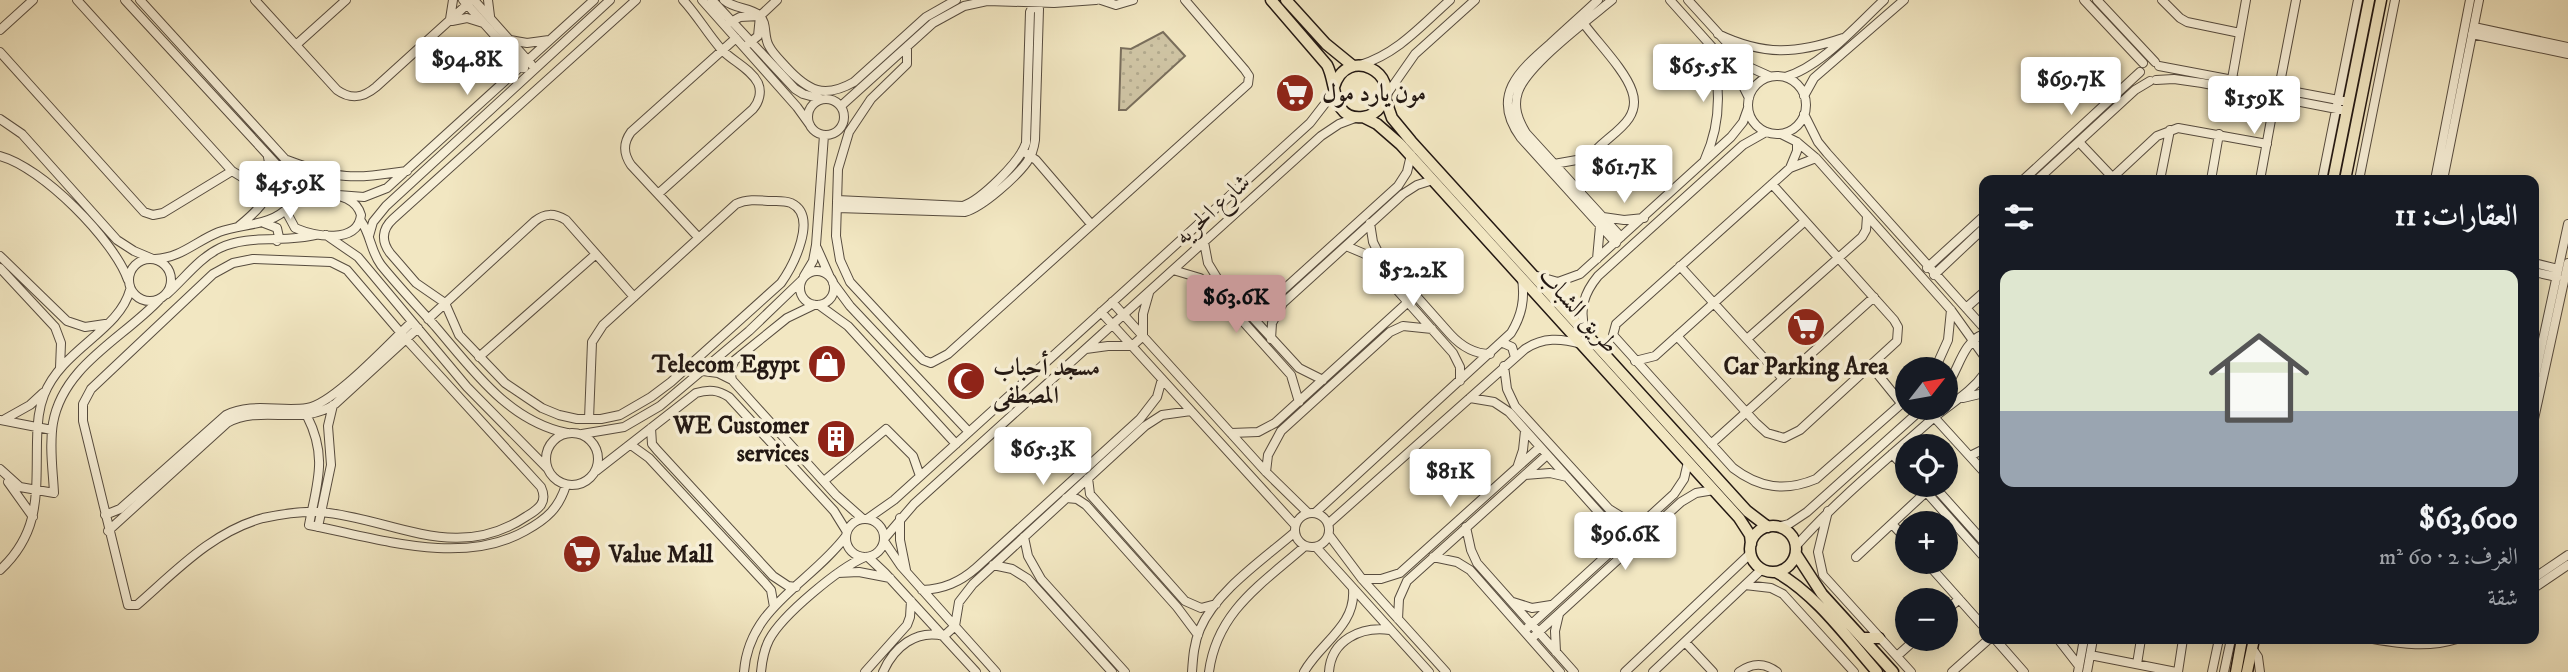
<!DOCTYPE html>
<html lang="ar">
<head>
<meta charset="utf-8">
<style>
	:root { --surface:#171b24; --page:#242831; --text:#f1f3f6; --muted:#9ea1a6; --line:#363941; --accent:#c59692 }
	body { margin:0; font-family:"IM FELL DW Pica",Amiri,serif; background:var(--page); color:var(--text); direction:rtl; height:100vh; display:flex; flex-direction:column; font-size:26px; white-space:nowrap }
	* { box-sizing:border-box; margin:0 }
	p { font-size:23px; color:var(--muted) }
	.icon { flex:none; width:38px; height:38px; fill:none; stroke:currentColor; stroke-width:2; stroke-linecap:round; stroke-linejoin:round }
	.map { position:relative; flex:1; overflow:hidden; direction:ltr }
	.drawer { position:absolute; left:1979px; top:175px; width:560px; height:469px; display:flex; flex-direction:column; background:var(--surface); border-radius:14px; box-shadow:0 4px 18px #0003; direction:rtl }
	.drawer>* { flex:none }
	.needle { width:46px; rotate:59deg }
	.tools { position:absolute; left:1895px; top:357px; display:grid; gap:14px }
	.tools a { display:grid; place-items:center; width:63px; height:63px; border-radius:50%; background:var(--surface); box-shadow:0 4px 18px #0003; font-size:35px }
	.price { position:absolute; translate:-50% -60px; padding:0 16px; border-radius:7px; background:#fff; color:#222; font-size:23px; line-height:46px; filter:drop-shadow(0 2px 4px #0008) }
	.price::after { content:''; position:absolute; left:50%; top:42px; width:21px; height:16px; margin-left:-10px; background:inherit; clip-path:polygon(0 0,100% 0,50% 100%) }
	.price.selected { background:var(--accent); color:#111 }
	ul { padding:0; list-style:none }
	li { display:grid; align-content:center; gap:14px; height:371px; padding:0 21px }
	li+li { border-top:2px solid var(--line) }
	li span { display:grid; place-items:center; height:217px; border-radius:14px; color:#555 }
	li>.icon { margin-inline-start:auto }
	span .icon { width:126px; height:126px; fill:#fffc; stroke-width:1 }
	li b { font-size:30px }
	h2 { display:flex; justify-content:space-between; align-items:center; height:84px; padding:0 21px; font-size:30px }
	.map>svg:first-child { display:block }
	.park { fill:url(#park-dots); stroke:#796e5c; stroke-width:2 }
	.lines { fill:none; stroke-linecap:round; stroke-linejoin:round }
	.minor-casing { stroke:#574c3f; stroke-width:10 }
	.major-casing { stroke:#231813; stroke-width:13 }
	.minor { stroke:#f7efd7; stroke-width:8 }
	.major { stroke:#f2e7c2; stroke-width:10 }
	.labels { text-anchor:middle; stroke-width:7; stroke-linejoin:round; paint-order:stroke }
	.poi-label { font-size:24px; font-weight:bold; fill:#231813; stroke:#f7efd7; text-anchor:start }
	.street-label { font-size:24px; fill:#231813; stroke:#f7efd7 }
</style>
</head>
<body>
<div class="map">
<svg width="2568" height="672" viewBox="0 0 2568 672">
	<defs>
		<pattern id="park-dots" width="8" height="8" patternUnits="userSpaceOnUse" patternTransform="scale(1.75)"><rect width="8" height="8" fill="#cfc4a4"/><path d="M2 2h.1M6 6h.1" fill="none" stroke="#b1a88c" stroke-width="1.8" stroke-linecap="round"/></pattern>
	</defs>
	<rect width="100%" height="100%" fill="#f2e7c2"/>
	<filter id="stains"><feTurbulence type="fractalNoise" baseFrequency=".00286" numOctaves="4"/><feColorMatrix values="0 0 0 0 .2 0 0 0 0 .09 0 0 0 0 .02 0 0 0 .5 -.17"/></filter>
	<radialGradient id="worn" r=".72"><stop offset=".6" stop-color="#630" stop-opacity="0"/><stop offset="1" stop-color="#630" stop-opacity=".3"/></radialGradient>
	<!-- park -->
	<path class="park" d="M 1163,32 L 1185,56 L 1126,110 L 1119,110 L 1121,48 L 1131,49 Z"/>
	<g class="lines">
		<defs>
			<path id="minor" d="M 77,0 L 232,171 L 250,182 L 271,184
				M 125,0 L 277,165 L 288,187 L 290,205
				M 140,0 L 295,170 L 312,185 L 329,194
				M 255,0 L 337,90 C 351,100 363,98 376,87 L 472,0
				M 463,0 L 524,68
				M 474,0 L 531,64
				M 488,0 L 490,16
				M 702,0 L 797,107 L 810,125
				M 712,0 L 795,89 L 803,94 L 821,99
				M 724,0 C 734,9 750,7 759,15 C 768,23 763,36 769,46 C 773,54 781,61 786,67 C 808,91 824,99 854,82 L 926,17 L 956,0
				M 1101,0 L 1116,5 L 1133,0
				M 1598,0 C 1582,15 1566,29 1550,44 C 1519,71 1490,96 1521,138 L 1616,243
				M 1612,0 C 1589,19 1527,65 1518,92 C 1513,107 1518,120 1526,133 L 1621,237
				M 1670,0 L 1738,76 L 1749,98
				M 1688,0 L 1749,67 L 1769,76
				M 2084,0 L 2143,63
				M 2097,0 L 2155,62
				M 2162,0 L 2180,18 L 2187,22 L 2240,33
				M 450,19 L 453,0
				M 452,21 L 467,18 L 483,23
				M 729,23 L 740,17 L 760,16 L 777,0
				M 2474,27 L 2568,47
				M 0,30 L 33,0
				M 1718,34 C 1764,56 1796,54 1843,38
				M 2472,34 L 2568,54
				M 510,40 L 527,43 L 549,40
				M 748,44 L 758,36 L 760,16
				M 296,45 L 346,0
				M 907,47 L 907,64 L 871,99 L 849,132 L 838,169 L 836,236 L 840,260 L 850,282 L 916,353 L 923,360 L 931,363 L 948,354 L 1248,84 L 1249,76 L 1245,70 L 1185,0
				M 0,52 L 144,212 L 153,215 L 163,213 L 232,171
				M 1360,65 C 1397,54 1422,25 1450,0
				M 2159,66 L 2349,102
				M1748 105a29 29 0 1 1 58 0a29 29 0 1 1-58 0Z
				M 1785,77 C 1821,67 1857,25 1884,0
				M 2232,79 L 2246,0
				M 2156,80 L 2174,79 L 2202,83 L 2347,111
				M 502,83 L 506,65 L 504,45
				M 2279,88 L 2296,0
				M 1804,96 L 1814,78 L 1904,0
				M 1385,97 L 1415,54 L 1475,0
				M808 117a18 18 0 1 1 36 0a18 18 0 1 1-36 0Z
				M 841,106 L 933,23 L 964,6 L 987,1 L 1054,3 L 1096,0
				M 1804,114 L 1818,142 L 1827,153 L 1984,328
				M 0,119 L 22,134 L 117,240 L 134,251 L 153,259
				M 1781,134 L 1797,142 L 1816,158 L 1951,310 L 1984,356
				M 2079,142 L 2115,180
				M 1027,154 L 1036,160 L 1091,224
				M 0,156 C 42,167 114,240 128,280
				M 1816,158 L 1790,168 L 1616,324 L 1613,335 L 1733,468 C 1759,488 1785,492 1816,479 L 1908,398
				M 1705,159 C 1721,124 1721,86 1711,49
				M 287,160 C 340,180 352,179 407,171
				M 1554,164 L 1588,158
				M 1790,168 L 1797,151 L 1797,142
				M 2113,177 L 2157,136 L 2178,128 L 2267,144
				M 2023,180 L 2140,72
				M 2037,180 L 2135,90 L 2150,81
				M 2160,180 L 2170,130
				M 2211,180 L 2219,134
				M 2260,180 L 2275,98
				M 2322,180 L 2358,0
				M 2359,180 L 2395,0
				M 2435,180 L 2470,0
				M 2443,180 L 2479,0
				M 1581,193 C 1581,182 1582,171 1587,161 C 1600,137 1644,125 1632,91 C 1625,70 1598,43 1584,24
				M 320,194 C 336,194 356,197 361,215 C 358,245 314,236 295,228 L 288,215 C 290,197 304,196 320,194 Z
				M 658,194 L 753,109 C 759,102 762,92 758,83 C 750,68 732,61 721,49 C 707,33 697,15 683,0
				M 338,195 L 364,197 L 387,188 L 594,0
				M 837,200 L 963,206 C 981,200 1020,162 1026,143 L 1030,12 L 1035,2
				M 837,208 L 965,212 C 983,207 1016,177 1027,162 C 1032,155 1034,148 1035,140 L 1039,9 L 1035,0
				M 1603,217 L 1624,220 L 1644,218
				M 361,221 C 371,235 370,250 381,265 C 398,286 417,306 435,326 C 472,369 508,421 567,433
				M 264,223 L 277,228 L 279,237 L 277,241
				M 1370,223 L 1373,242 L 1379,254 L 1450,334 C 1461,346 1474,354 1490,354
				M 239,226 C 265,205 276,192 268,157
				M 326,235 L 358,257 L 467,387 L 548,469
				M 369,236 L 373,222 L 386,206 L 610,0
				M 698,237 L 631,165 C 623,153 623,143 631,132 L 736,38
				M 1204,242 L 1208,263 L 1219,281 L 1299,368 L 1323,380
				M 1346,246 L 1365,254 L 1453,353 L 1460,367 L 1460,381
				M 817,248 L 829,275
				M 0,256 L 67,321 L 85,327 L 105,324
				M129 280a21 21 0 1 1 42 0a21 21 0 1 1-42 0Z
				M 155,259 C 181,258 196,241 219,232 C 244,223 270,227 290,206
				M 253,259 L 331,262 L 347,270 L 406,339 L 541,487 C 548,502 539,509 527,516 C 456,564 395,519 321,512 C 302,511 282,514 263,518 C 212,532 176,571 137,605 L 128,605 L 83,421 L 83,404 L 91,389 L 213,274 L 233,263 Z
				M 1597,259 L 1600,226
				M 2534,263 L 2558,269
				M 1680,266 L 1783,379
				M 0,268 L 55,327 L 61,343 L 60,368
				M 1927,268 L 1984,216
				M 1173,270 L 1200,278 L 1212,287 L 1291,375 L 1299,402
				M800 288a17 17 0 1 1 34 0a17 17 0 1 1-34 0Z
				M 2534,272 L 2557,277
				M 1934,275 L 1984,228
				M 804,276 L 813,261 L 816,245 L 824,135
				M 1537,276 L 1558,282 L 1580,274 L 1731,137 L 1743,122 L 1748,108
				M 833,283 L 850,306 L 969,432
				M 167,294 C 184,279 199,258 220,248 C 248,234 285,243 316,235
				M 1236,300 L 1261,301 L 1282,291 L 1398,186 L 1407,172 L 1411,155
				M 1112,302 L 1266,472 L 1308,513
				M 814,305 L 787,318 L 735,360 L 730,370 L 732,380 L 836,495 L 863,519
				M 819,305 L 848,326 L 956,444
				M 1966,308 L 1984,292
				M 1101,312 L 1295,525
				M 428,319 L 535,221 C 545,213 554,213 566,220 L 634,297
				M 1585,330 C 1579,309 1584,293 1598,276 L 1743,145 L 1766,132
				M 1677,336 L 1756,423 L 1767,433 L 1784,438 L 1800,430 L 1897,341 L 1898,327 L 1894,320 L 1772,184
				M 1271,339 L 1272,323 L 1283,303 L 1403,194 L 1417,185 L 1433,180
				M 1747,339 L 1862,237 L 1866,230 L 1867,216
				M 1503,343 L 1512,347 L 1515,357
				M 1086,349 L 1108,346 L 1132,346 L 1143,336 L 1143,314 L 1149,293
				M 479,357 L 596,254
				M 1635,361 L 1655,356 L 1805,221
				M 1504,366 L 1507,389 L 1515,406 L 1609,509 L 1622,517 L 1645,520
				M 1871,366 L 1901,403
				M 1935,369 L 1948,340 L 1951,310
				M 703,371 L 718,373 L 732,380
				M 2534,381 L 2568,224
				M 1946,387 C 1959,370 1962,342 1984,334
				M 1470,398 L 1494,402 L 1509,412 L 1602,516 L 1609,529 L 1612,551
				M 1963,398 L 1984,393
				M 307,416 C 328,457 317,483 309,525 C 377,538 461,567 525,531 C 547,519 559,508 566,485
				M 1934,417 L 1984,472
				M 5,419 L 30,405 L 43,393
				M 589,419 L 592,342 L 603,325 L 736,204 C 747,199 757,200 769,201 C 776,201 784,200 791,203 C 819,216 793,266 781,283 L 671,382 L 651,397 L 620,415 L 601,419 L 577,419 L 559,415 L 542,408 L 505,383 L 459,335 L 445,303 L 416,283 L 390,253 C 381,241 382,229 393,219 L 636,0
				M 2534,419 L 2568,263
				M 0,420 L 52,430
				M 651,428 L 652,444 L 657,450 L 773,576 L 788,586 L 796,587
				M546 459a26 26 0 1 1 52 0a26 26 0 1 1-52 0Z
				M 1231,433 L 1258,432 L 1275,423 L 1408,302
				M 582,434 L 624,427 L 660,406 L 749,331 L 801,281
				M 1711,444 L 1874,297
				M 631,445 L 649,458 L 765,583 L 771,590 L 774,607
				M 1892,454 L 1908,471
				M 1970,456 L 1984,449
				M 1518,465 L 1523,450 L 1525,431
				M 0,469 L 20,487 L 54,493 C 53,471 49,446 53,423 C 63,366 122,339 159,300
				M 596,471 L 696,393 C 709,389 718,390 729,397 L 834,511 L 847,532
				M 1266,472 L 1268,455 L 1281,431 L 1390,332 L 1403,326 L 1432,329
				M 1525,475 L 1550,473 L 1567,477
				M 1088,478 L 1090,494 L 1185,601 L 1201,608 L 1216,604
				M 824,481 L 886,429 L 913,456 L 920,476
				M 8,482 L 33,517
				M 1920,485 L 1984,557
				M 1933,485 L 1984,542
				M 1066,498 L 1077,499 L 1086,505 L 1177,607 L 1198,635
				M 1828,511 L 1818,552 L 1823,575 L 1911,672
				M1295 530a17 17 0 1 1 34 0a17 17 0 1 1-34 0Z
				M 1315,513 L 1511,333 C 1522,315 1525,299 1522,279
				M 105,515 L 120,509 L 226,415 C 251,402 280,412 307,408 C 334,404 390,342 412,322
				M 900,518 L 900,540 L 906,570
				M 867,519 L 894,500 L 1310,123 L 1334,92
				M846 538a19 19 0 1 1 38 0a19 19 0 1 1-38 0Z
				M 1328,524 L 1525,349 C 1543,337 1561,338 1581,344
				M 1892,524 L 1908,541
				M 318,527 L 331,465 L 328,426 L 333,405
				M 1466,527 L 1471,550 L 1477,563 L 1574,672
				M 1777,527 L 1789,524 L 1807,512 L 1923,408
				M 108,531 L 227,423 C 261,404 302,427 335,404 L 418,328
				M 1329,535 L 1362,579 L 1446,672
				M 1024,537 L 1028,556 L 1041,579 L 1125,672
				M 884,539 L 914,504 L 1321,136 L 1339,124 L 1355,118
				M 884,541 L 901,566 L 996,672
				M 1796,546 C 1837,500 1885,461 1931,420 C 1949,404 1970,394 1984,374
				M 1316,547 L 1429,672
				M 868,557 L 885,573 L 976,672
				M 1433,557 L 1457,562 L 1470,570 L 1560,672
				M 1856,557 L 1926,492
				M 1926,562 L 1984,627
				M 993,565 L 1012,569 L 1028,579 L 1112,672
				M 0,570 C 41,532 36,493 37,442 C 37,426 38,410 44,395 C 62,349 119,331 130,290
				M 838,573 L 859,572 L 890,578
				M 2534,578 L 2568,555
				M 1362,579 L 1381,579 L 1400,573 L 1540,447
				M 1745,585 L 1771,588 L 1783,594 L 1854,672
				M 2534,588 L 2568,565
				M 922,590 C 944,589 960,582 976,568 L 1140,419 L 1157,397 L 1162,379
				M 1513,602 L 1532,608 L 1551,605
				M 1946,611 L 1959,599
				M 1398,619 L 1399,599 L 1407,581 L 1547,455
				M 1524,631 L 1674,494 L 1684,479 L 1688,462
				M 1531,639 L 1681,502 L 1696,493 L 1714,490
				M 1995,639 L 2024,672
				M 2058,639 L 2079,666
				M 2373,639 C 2403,644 2428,648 2457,639
				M 1685,642 L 1713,672
				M 2252,648 L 2258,657 L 2260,672
				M 1556,652 L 1555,631 L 1559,614
				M 2090,655 L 2176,672
				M 1897,656 L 1916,639
				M 2137,664 L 2141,639
				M 744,672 C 749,606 810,584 846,536
				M 761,672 C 762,661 764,650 769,640 C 782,615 839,568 865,557
				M 865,672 L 907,625 L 910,617 L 911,601
				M 883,672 C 894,647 916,629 944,636 L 955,626 L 959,602 L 973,584 L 1145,426 L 1162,415 L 1191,411
				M 1192,672 C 1193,657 1194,643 1200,629 C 1216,591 1264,559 1295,532
				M 1209,672 C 1217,611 1262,584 1305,546
				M 1304,672 C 1320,643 1356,626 1353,589
				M 1329,672 C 1331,640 1361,626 1390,630
				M 1625,672 L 1751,553
				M 1653,672 L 1762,569
				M 1739,672 C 1752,663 1764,662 1777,672
				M 1952,672 L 1989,639
				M 2078,672 L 2084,639
				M 2087,672 L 2093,639
				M 2178,672 L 2183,639
				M 2212,672 L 2219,639
				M 2224,672 L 2231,639"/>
			<path id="major" d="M 1271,0 L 1327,65 C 1337,83 1331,121 1363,117 C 1370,116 1377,112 1381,106 C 1403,74 1347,44 1334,87
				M 1286,0 L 1326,44 L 1353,66
				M 1385,98 L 1392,118 L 1411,141 L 1747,511 L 1768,527
				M 1363,117 L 1377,124 L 1400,144 L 1739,518 L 1750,535 L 1751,544
				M 2333,180 L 2369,0
				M 2345,180 L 2381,0
				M1750 549a23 23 0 1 1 46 0a23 23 0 1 1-46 0Z
				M 1796,554 L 1822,594 L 1893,672
				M 1776,572 C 1815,593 1848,639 1877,672
				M 1862,638 L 1879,638
				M 2236,672 L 2242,639
				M 2247,672 L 2254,639"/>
		</defs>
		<!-- minor casing -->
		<use href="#minor" class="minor-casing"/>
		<!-- major casing -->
		<use href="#major" class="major-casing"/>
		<!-- minor -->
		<use href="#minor" class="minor"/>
		<!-- major -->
		<use href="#major" class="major"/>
	</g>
	<!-- icons -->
	<defs>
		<symbol id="supermarket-disc" viewBox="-11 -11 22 22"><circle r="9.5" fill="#8f2418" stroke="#f7efd7"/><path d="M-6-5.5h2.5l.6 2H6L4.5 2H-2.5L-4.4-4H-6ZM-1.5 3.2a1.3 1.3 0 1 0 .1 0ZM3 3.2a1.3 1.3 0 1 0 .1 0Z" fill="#fff"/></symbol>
		<symbol id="shop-disc" viewBox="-11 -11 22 22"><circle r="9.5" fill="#8f2418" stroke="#f7efd7"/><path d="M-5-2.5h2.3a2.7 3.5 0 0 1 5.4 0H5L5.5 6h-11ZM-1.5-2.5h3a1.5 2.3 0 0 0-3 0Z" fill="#fff"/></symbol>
		<symbol id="mosque-disc" viewBox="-11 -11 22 22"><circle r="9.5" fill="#8f2418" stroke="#f7efd7"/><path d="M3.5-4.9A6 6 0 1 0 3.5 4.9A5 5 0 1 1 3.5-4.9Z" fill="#fff"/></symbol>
		<symbol id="building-disc" viewBox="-11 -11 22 22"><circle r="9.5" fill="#8f2418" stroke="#f7efd7"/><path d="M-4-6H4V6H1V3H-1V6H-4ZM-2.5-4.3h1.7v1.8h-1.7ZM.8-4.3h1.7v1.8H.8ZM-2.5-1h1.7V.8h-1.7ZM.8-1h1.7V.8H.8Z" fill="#fff"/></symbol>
	</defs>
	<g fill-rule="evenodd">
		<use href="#supermarket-disc" x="1273" y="71" width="44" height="44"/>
		<use href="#supermarket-disc" x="1784" y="305" width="44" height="44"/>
		<use href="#shop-disc" x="805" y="342" width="44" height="44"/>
		<use href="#mosque-disc" x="944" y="359" width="44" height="44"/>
		<use href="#building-disc" x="814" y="417" width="44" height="44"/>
		<use href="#supermarket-disc" x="560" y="532" width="44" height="44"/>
	</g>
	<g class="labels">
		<!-- poi labels -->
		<g class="poi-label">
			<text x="1322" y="101">مون يارد مول</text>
			<text x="800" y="372" text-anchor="end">Telecom Egypt</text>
			<text x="1806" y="374" text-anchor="middle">Car Parking Area</text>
			<text x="993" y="375">مسجد أحباب<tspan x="993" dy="28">المصطفى</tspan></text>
			<text x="809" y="433" text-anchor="end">WE Customer<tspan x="809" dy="28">services</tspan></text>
			<text x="609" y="562">Value Mall</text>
		</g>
		<!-- street labels -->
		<g class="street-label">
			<text transform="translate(1212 209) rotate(-42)" y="8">شارع الحريه</text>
			<text transform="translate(1579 310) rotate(48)" y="8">طريق الشباب</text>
		</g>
	</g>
	<rect width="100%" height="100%" filter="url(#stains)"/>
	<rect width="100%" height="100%" fill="url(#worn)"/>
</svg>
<div class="tools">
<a><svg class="needle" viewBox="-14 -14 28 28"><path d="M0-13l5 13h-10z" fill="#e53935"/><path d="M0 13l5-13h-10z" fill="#9ea1a6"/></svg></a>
<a><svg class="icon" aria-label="locate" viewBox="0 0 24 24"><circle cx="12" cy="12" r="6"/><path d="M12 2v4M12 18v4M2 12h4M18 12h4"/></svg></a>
<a>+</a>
<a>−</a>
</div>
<b class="price" style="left:467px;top:97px">$94.8K</b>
<b class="price" style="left:1703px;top:104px">$65.5K</b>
<b class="price" style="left:2071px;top:117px">$69.7K</b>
<b class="price" style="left:2254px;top:136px">$159K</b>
<b class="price" style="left:1624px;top:205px">$61.7K</b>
<b class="price" style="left:290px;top:221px">$45.9K</b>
<b class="price" style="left:1413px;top:308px">$52.2K</b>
<b class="price selected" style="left:1236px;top:335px">$63.6K</b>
<b class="price" style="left:1043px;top:487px">$65.3K</b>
<b class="price" style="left:1450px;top:509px">$81K</b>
<b class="price" style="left:1625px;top:572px">$96.6K</b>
<section class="drawer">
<h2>العقارات: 11<svg class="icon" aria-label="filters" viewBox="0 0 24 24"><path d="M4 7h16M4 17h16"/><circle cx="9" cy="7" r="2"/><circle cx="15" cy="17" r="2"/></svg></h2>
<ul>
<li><span style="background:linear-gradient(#dfe7d0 65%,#9aa5b1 0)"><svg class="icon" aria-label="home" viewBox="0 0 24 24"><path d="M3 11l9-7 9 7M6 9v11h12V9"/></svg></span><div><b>$63,600</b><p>الغرف: 2 · 60 m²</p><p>شقة</p></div></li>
</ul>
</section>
</div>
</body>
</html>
